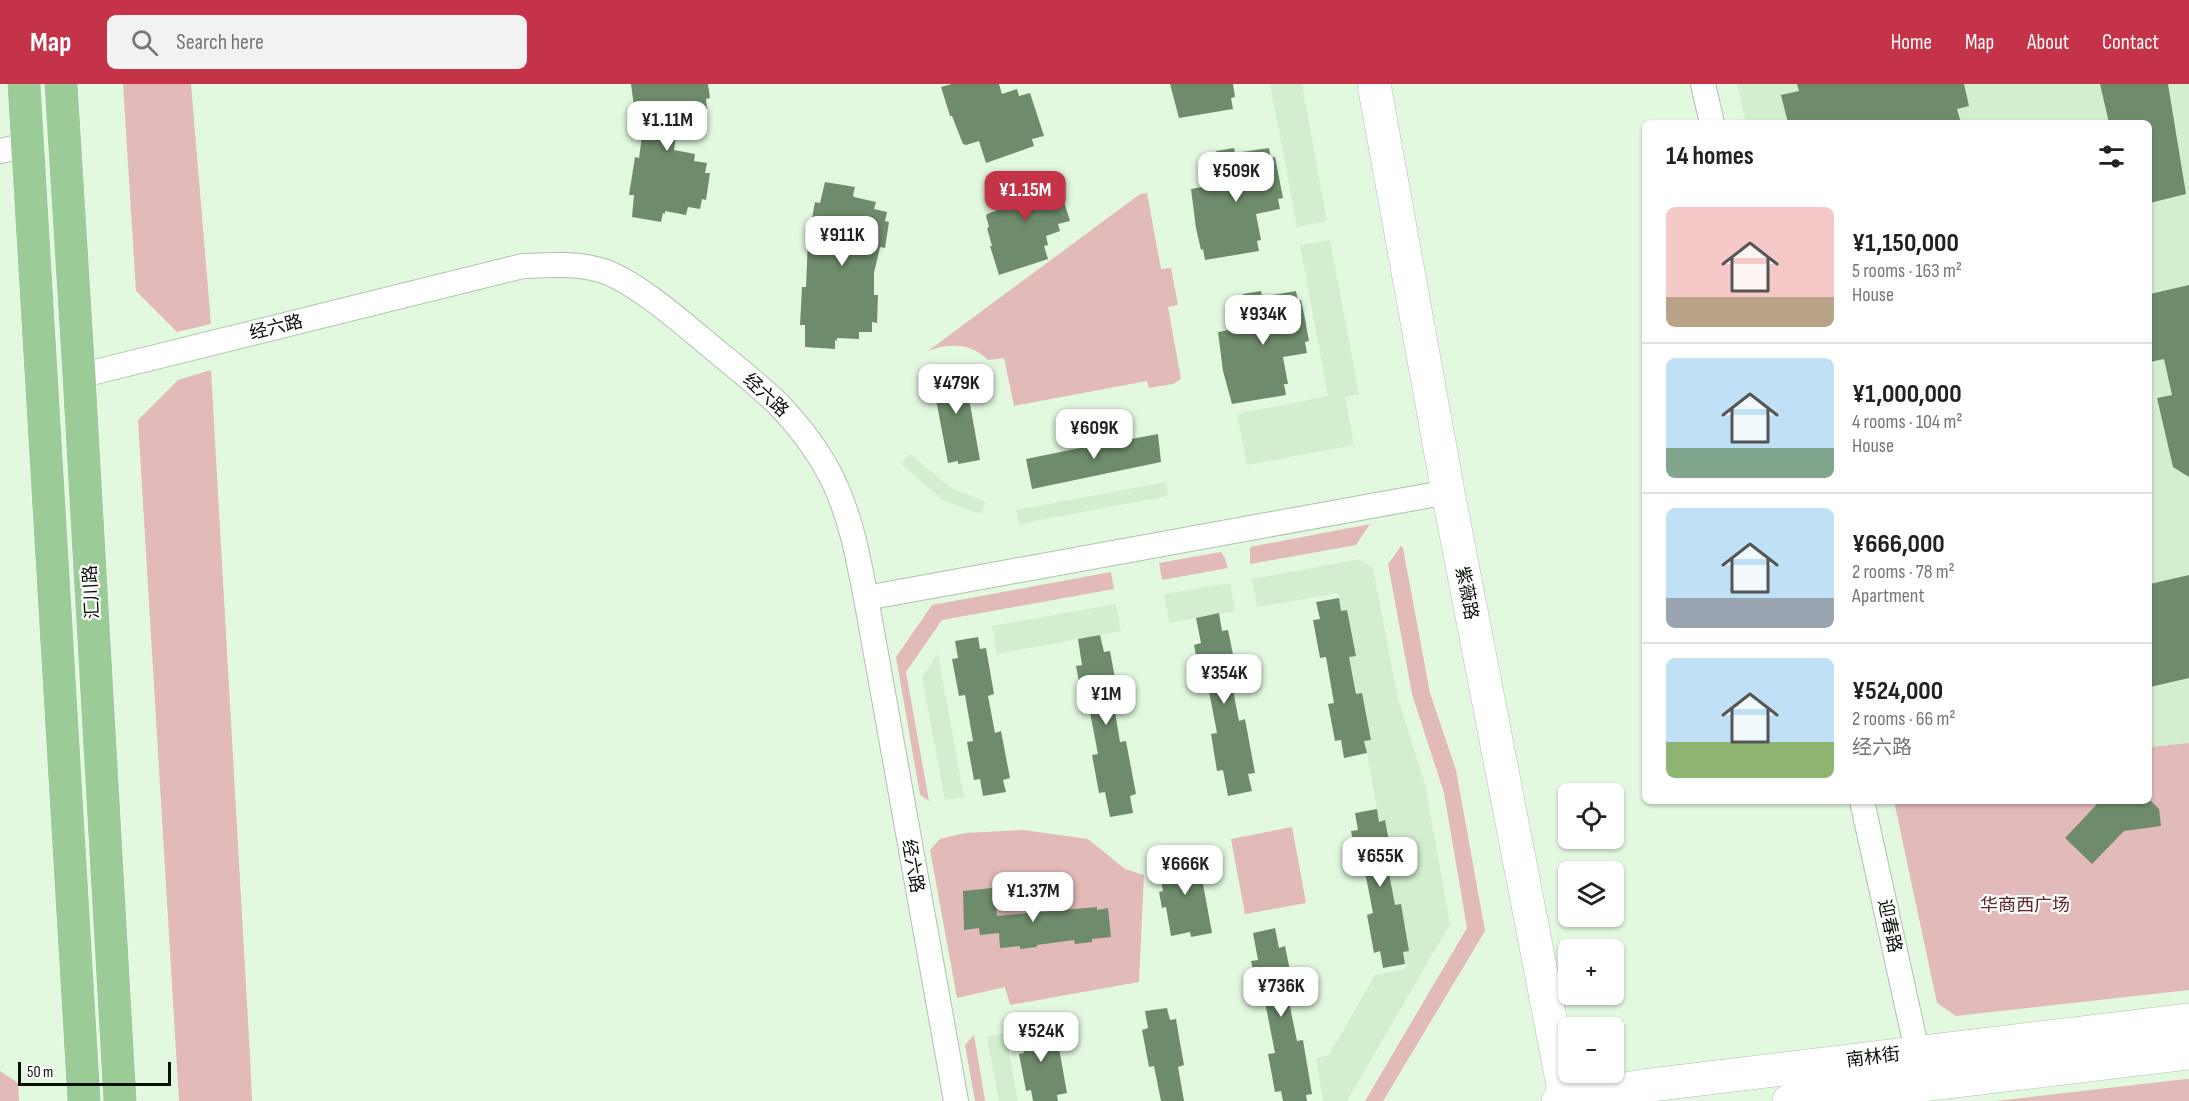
<!DOCTYPE html>
<html lang="en">
<head>
<meta charset="utf-8">
<style>
	:root { --surface:#fff; --page:#f2f2f2; --text:#222; --muted:#767676; --line:#e0e0e0; --accent:#c43347 }
	body { margin:0; font-family:"Sofia Sans Condensed","Noto Sans SC",sans-serif; background:var(--page); color:var(--text); height:100vh; display:flex; flex-direction:column; font-size:22px; white-space:nowrap }
	* { box-sizing:border-box; margin:0 }
	p { font-size:20px; color:var(--muted) }
	.icon { flex:none; width:33px; height:33px; fill:none; stroke:currentColor; stroke-width:2; stroke-linecap:round; stroke-linejoin:round }
	.map { position:relative; flex:1; overflow:hidden }
	.sheet { position:absolute; left:1642px; top:36px; width:510px; height:684px; display:flex; flex-direction:column; background:var(--surface); border-radius:9px; box-shadow:0 2px 4px #0004 }
	.sheet>* { flex:none }
	.fabs { position:absolute; left:1558px; top:699px; display:grid; gap:12px }
	.fabs a { display:grid; place-items:center; width:66px; height:66px; border-radius:9px; background:var(--surface); box-shadow:0 2px 4px #0004; font-size:30px }
	.scale { position:absolute; left:18px; bottom:15px; width:153px; box-sizing:border-box; padding-left:6px; border:3px solid #080f07; border-top:0; font-size:16px; line-height:21px; white-space:nowrap; color:#080f07; -webkit-text-stroke:4px #fefefe; paint-order:stroke }
	.price { position:absolute; translate:-50% -51px; padding:0 14px; border-radius:12px; background:#fff; color:#222; font-size:20px; line-height:39px; filter:drop-shadow(0 2px 3px #0008) }
	.price::after { content:''; position:absolute; left:50%; top:36px; width:18px; height:14px; margin-left:-9px; background:inherit; clip-path:polygon(0 0,100% 0,50% 100%) }
	.price.on { background:var(--accent); color:#fff }
	ul { padding:0; list-style:none }
	li { display:flex; align-items:center; gap:18px; height:150px; padding:0 24px }
	li+li { border-top:2px solid var(--line) }
	li span { display:grid; place-items:center; flex:none; width:168px; height:120px; border-radius:9px; color:#555 }
	li>.icon { margin-inline-start:auto }
	span .icon { width:72px; height:72px; fill:#fffc; stroke-width:1 }
	li b { font-size:26px }
	h2 { display:flex; justify-content:space-between; align-items:center; height:72px; padding:0 24px; font-size:26px }
	header { display:flex; align-items:center; gap:36px; box-sizing:border-box; height:84px; padding:0 30px; background:var(--accent); color:#fff }
	header strong { font-size:28px }
	nav { display:flex; gap:33px; margin-inline-start:auto; font-size:21px }
	.search { width:420px; height:54px; background:var(--page); display:flex; align-items:center; gap:15px; box-sizing:border-box; padding:0 21px; border-radius:9px; color:var(--muted); font-size:22px }
	.map>svg:first-child { display:block }
	.built { fill:#d2eece }
	.green { fill:#e3baba }
	.building { fill:#6e8c6b }
	.lines { fill:none; stroke-linecap:round; stroke-linejoin:round }
	.minor-casing { stroke:#adc3ab; stroke-width:26 }
	.secondary-casing { stroke:#adc3ab; stroke-width:34 }
	.primary-casing { stroke:#fff; stroke-width:34 }
	.minor { stroke:#fff; stroke-width:24 }
	.secondary { stroke:#fff; stroke-width:33 }
	.primary { stroke:#9bcc97; stroke-width:33 }
	.labels { text-anchor:middle; stroke-width:4.5; stroke-linejoin:round; paint-order:stroke }
	.street-label { font-size:18px; fill:#080f07; stroke:#fefefe }
	.park-label { font-size:18px; fill:#602328; stroke:#fefefe }
</style>
</head>
<body>
<header>
<strong>Map</strong>
<div class="search"><svg class="icon" aria-label="search" viewBox="0 0 24 24"><circle cx="10" cy="10" r="6"/><path d="M15 15l6 6"/></svg>Search here</div>
<nav><a>Home</a><a>Map</a><a>About</a><a>Contact</a></nav>
</header>
<div class="map">
<svg width="2189" height="1017" viewBox="0 0 2189 1017">
	<rect width="100%" height="100%" fill="#e2f9df"/>
	<!-- built -->
	<path class="built" d="M 1270,0 L 1302,0 L 1327,137 L 1297,143 Z
		M 1737,0 L 2189,0 L 2189,659 L 2150,663 L 2150,39 L 1746,39 Z
		M 1330,156 L 1359,310 L 1345,313 L 1354,361 L 1247,381 L 1237,330 L 1328,312 L 1300,161 Z
		M 910,370 L 951,404 L 986,418 L 981,430 L 944,417 L 901,380 Z
		M 1166,398 L 1168,412 L 1019,440 L 1016,426 Z
		M 1360,475 L 1373,484 L 1398,615 L 1425,700 L 1450,840 L 1347,1017 L 1323,1017 L 1316,974 L 1329,971 L 1375,891 L 1406,885 L 1338,509 L 1257,523 L 1252,495 Z
		M 1230,499 L 1235,527 L 1169,539 L 1164,510 Z
		M 1116,520 L 1121,547 L 997,570 L 992,542 Z
		M 938,570 L 964,713 L 945,716 L 922,593 Z
		M 1005,949 L 1018,1017 L 999,1017 L 987,953 Z"/>
	<!-- green -->
	<path class="green" d="M 123,0 L 191,0 L 211,240 L 177,248 L 136,207 Z
		M 1147,109 L 1161,185 L 1171,184 L 1178,221 L 1168,223 L 1181,295 L 1173,300 L 1149,304 L 1147,297 L 1014,322 L 1004,274 L 988,276 C 971,259 949,259 928,267 L 1140,110 Z
		M 211,286 L 250,972 L 252,1017 L 179,1017 L 138,336 L 178,296 Z
		M 1370,440 L 1356,461 L 1250,480 L 1250,463 Z
		M 1401,462 L 1403,464 L 1430,609 L 1456,686 L 1485,847 L 1383,1017 L 1365,1017 L 1467,844 L 1444,709 L 1412,610 L 1388,480 Z
		M 1221,468 L 1225,474 L 1228,484 L 1162,496 L 1159,479 Z
		M 1111,488 L 1114,505 L 942,536 L 906,588 L 929,717 L 920,711 L 896,573 L 932,521 Z
		M 2189,659 L 2189,906 L 1956,932 L 1937,919 L 1894,717 L 2150,717 L 2150,663 Z
		M 1292,743 L 1306,819 L 1245,830 L 1231,755 Z
		M 1023,746 L 1088,755 L 1125,785 L 1144,791 L 1139,898 L 1010,921 L 1005,903 L 957,914 L 930,766 L 940,755 L 965,749 Z
		M 974,951 L 985,1017 L 975,1017 L 965,961 Z
		M 0,987 L 18,999 L 19,1017 L 0,1017 Z
		M 2186,995 L 2189,995 L 2189,1017 L 1995,1017 Z"/>
	<!-- building -->
	<path class="building" d="M 631,0 L 708,0 L 710,14 L 706,15 L 707,25 L 694,26 L 695,34 L 674,37 L 676,51 L 674,66 L 695,70 L 694,77 L 707,79 L 705,89 L 710,89 L 706,116 L 702,115 L 700,125 L 688,123 L 686,131 L 665,127 L 665,130 L 663,129 L 661,138 L 632,133 L 634,111 L 629,111 L 635,73 L 639,74 L 642,52 L 640,30 L 635,30 Z
		M 952,0 L 999,0 L 1002,10 L 1017,5 L 1019,12 L 1030,9 L 1044,52 L 1032,55 L 1034,62 L 986,79 L 979,57 L 966,61 L 963,60 L 952,32 L 950,32 L 941,3 Z
		M 1170,0 L 1233,0 L 1235,13 L 1231,14 L 1233,25 L 1179,34 Z
		M 1797,0 L 1964,0 L 1969,22 L 1957,25 L 1961,39 L 1788,39 L 1781,11 L 1799,7 Z
		M 2100,0 L 2168,0 L 2186,110 L 2150,119 L 2150,39 L 2109,39 Z
		M 1234,64 L 1235,69 L 1269,64 L 1271,74 L 1275,73 L 1283,114 L 1278,115 L 1280,125 L 1256,130 L 1261,156 L 1257,157 L 1259,167 L 1205,176 L 1203,165 L 1201,166 L 1196,144 L 1191,105 L 1218,100 L 1214,78 L 1218,77 L 1216,67 Z
		M 1043,91 L 1046,98 L 1057,95 L 1070,137 L 1058,140 L 1060,147 L 1046,152 L 1048,161 L 1044,162 L 1048,175 L 999,191 L 990,162 L 992,162 L 987,144 L 989,143 L 986,132 L 987,130 L 1000,125 L 994,106 Z
		M 825,98 L 855,103 L 853,111 L 854,113 L 876,118 L 874,125 L 887,128 L 885,137 L 889,138 L 885,164 L 880,163 L 874,189 L 874,211 L 878,211 L 877,239 L 872,238 L 872,248 L 859,248 L 859,255 L 837,254 L 837,257 L 835,256 L 835,265 L 805,263 L 805,241 L 800,241 L 802,203 L 806,203 L 808,155 L 815,118 L 820,119 Z
		M 2189,201 L 2189,393 L 2173,383 L 2157,314 L 2172,311 L 2164,275 L 2150,278 L 2150,210 Z
		M 1261,207 L 1262,213 L 1296,207 L 1298,217 L 1301,216 L 1305,235 L 1309,257 L 1305,258 L 1307,269 L 1283,273 L 1288,300 L 1284,300 L 1286,311 L 1232,320 L 1223,287 L 1218,248 L 1245,243 L 1241,222 L 1245,221 L 1243,210 Z
		M 963,281 L 980,376 L 958,380 L 958,377 L 948,379 L 931,289 L 941,287 L 941,285 Z
		M 1158,350 L 1161,378 L 1032,405 L 1026,375 L 1105,359 L 1104,354 L 1124,351 L 1126,356 Z
		M 2189,491 L 2189,594 L 2150,603 L 2150,500 Z
		M 1339,514 L 1341,527 L 1347,526 L 1356,572 L 1349,573 L 1356,610 L 1362,609 L 1371,656 L 1364,657 L 1367,669 L 1344,674 L 1341,656 L 1335,657 L 1328,620 L 1334,619 L 1326,573 L 1320,574 L 1313,536 L 1320,535 L 1316,518 Z
		M 1219,529 L 1222,547 L 1228,546 L 1239,600 L 1232,601 L 1239,637 L 1245,635 L 1255,689 L 1248,690 L 1252,707 L 1228,712 L 1223,686 L 1217,687 L 1211,650 L 1217,649 L 1207,597 L 1201,598 L 1194,561 L 1201,559 L 1196,534 Z
		M 1100,551 L 1104,568 L 1110,567 L 1120,621 L 1114,622 L 1120,658 L 1126,657 L 1136,710 L 1130,712 L 1133,729 L 1110,733 L 1105,708 L 1099,709 L 1092,671 L 1098,670 L 1088,618 L 1083,619 L 1076,582 L 1082,581 L 1078,555 Z
		M 978,553 L 980,565 L 986,564 L 994,610 L 988,612 L 995,649 L 1001,647 L 1010,694 L 1003,696 L 1006,708 L 983,712 L 980,695 L 974,696 L 967,658 L 973,657 L 965,611 L 959,612 L 952,575 L 958,574 L 955,557 Z
		M 2100,717 L 2151,717 L 2159,725 L 2161,742 L 2124,747 L 2092,780 L 2065,754 Z
		M 1377,725 L 1379,738 L 1385,736 L 1394,783 L 1388,784 L 1395,821 L 1401,820 L 1409,867 L 1403,868 L 1405,880 L 1383,884 L 1380,867 L 1374,869 L 1367,831 L 1373,829 L 1364,783 L 1358,785 L 1351,747 L 1358,746 L 1355,729 Z
		M 1197,767 L 1212,849 L 1191,853 L 1190,848 L 1171,852 L 1166,823 L 1162,824 L 1159,808 L 1163,807 L 1158,780 L 1176,777 L 1175,771 Z
		M 992,804 L 993,815 L 995,814 L 997,832 L 1097,823 L 1097,826 L 1108,824 L 1111,853 L 1092,855 L 1092,858 L 1075,860 L 1074,856 L 1037,861 L 1037,863 L 1020,865 L 1020,862 L 1000,864 L 999,849 L 980,851 L 979,844 L 964,846 L 963,807 Z
		M 1275,844 L 1279,864 L 1285,862 L 1296,916 L 1289,918 L 1297,957 L 1303,956 L 1312,1010 L 1306,1011 L 1307,1017 L 1283,1017 L 1281,1007 L 1275,1008 L 1268,970 L 1275,969 L 1264,913 L 1258,914 L 1251,877 L 1258,876 L 1253,849 Z
		M 1167,924 L 1170,936 L 1176,935 L 1179,953 L 1184,981 L 1178,983 L 1184,1017 L 1161,1017 L 1154,982 L 1149,983 L 1142,946 L 1148,944 L 1145,927 Z
		M 1044,936 L 1047,955 L 1057,953 L 1067,1009 L 1057,1011 L 1058,1017 L 1033,1017 L 1031,1006 L 1026,1007 L 1019,970 L 1024,969 L 1019,941 Z"/>
	<g class="lines">
		<defs>
			<path id="minor" d="M 1703,0 L 1712,39
				M 0,67 L 27,61
				M 79,292 L 523,182 C 549,181 575,179 600,186 C 635,196 686,242 715,266 C 737,284 760,302 780,322 C 801,344 820,370 833,396 C 851,434 858,473 866,514 L 956,1017
				M 866,514 L 1448,408
				M 1862,717 L 1917,967"/>
			<path id="secondary" d="M 1374,0 L 1448,408 L 1566,1017
				M 1558,1017 L 1643,1002 L 2189,936
				M 1789,1017 L 2189,969"/>
			<path id="primary" d="M 24,0 L 84,1017
				M 61,0 L 79,292 L 120,1017"/>
		</defs>
		<!-- minor casing -->
		<use href="#minor" class="minor-casing"/>
		<!-- secondary casing -->
		<use href="#secondary" class="secondary-casing"/>
		<!-- primary casing -->
		<use href="#primary" class="primary-casing"/>
		<!-- minor -->
		<use href="#minor" class="minor"/>
		<!-- secondary -->
		<use href="#secondary" class="secondary"/>
		<!-- primary -->
		<use href="#primary" class="primary"/>
	</g>
	<g class="labels">
		<!-- street labels -->
		<g class="street-label">
			<text transform="translate(276 243) rotate(-14)" y="6">经六路</text>
			<text transform="translate(766 311) rotate(43)" y="6">经六路</text>
			<text transform="translate(91 508) rotate(-93)" y="6">汇川路</text>
			<text transform="translate(1467 509) rotate(79)" y="6">紫薇路</text>
			<text transform="translate(913 782) rotate(80)" y="6">经六路</text>
			<text transform="translate(1890 842) rotate(78)" y="6">迎春路</text>
			<text transform="translate(1873 973) rotate(-7)" y="6">南林街</text>
		</g>
		<!-- park labels -->
		<g class="park-label">
			<text x="2025" y="827">华商西广场</text>
		</g>
	</g>
</svg>
<div class="fabs">
<a><svg class="icon" aria-label="locate" viewBox="0 0 24 24"><circle cx="12" cy="12" r="6"/><path d="M12 2v4M12 18v4M2 12h4M18 12h4"/></svg></a>
<a><svg class="icon" aria-label="layers" viewBox="0 0 24 24"><path d="M12 4l9 5-9 5-9-5zM3 14l9 5 9-5"/></svg></a>
<a>+</a>
<a>−</a>
</div>
<div class="scale">50 m</div>
<b class="price" style="left:667px;top:68px">¥1.11M</b>
<b class="price" style="left:1236px;top:119px">¥509K</b>
<b class="price on" style="left:1025px;top:138px">¥1.15M</b>
<b class="price" style="left:842px;top:183px">¥911K</b>
<b class="price" style="left:1263px;top:262px">¥934K</b>
<b class="price" style="left:956px;top:331px">¥479K</b>
<b class="price" style="left:1094px;top:376px">¥609K</b>
<b class="price" style="left:1224px;top:621px">¥354K</b>
<b class="price" style="left:1106px;top:642px">¥1M</b>
<b class="price" style="left:1380px;top:804px">¥655K</b>
<b class="price" style="left:1185px;top:812px">¥666K</b>
<b class="price" style="left:1033px;top:839px">¥1.37M</b>
<b class="price" style="left:1281px;top:934px">¥736K</b>
<b class="price" style="left:1041px;top:979px">¥524K</b>
<section class="sheet">
<h2>14 homes<svg class="icon" aria-label="filters" viewBox="0 0 24 24"><path d="M4 7h16M4 17h16"/><circle cx="9" cy="7" r="2"/><circle cx="15" cy="17" r="2"/></svg></h2>
<ul>
<li><span style="background:linear-gradient(#f6c9c9 75%,#b9a48a 0)"><svg class="icon" aria-label="home" viewBox="0 0 24 24"><path d="M3 11l9-7 9 7M6 9v11h12V9"/></svg></span><div><b>¥1,150,000</b><p>5 rooms · 163 m²</p><p>House</p></div></li>
<li><span style="background:linear-gradient(#bfe0f5 75%,#7fa58c 0)"><svg class="icon" aria-label="home" viewBox="0 0 24 24"><path d="M3 11l9-7 9 7M6 9v11h12V9"/></svg></span><div><b>¥1,000,000</b><p>4 rooms · 104 m²</p><p>House</p></div></li>
<li><span style="background:linear-gradient(#bfe0f5 75%,#9aa5b1 0)"><svg class="icon" aria-label="home" viewBox="0 0 24 24"><path d="M3 11l9-7 9 7M6 9v11h12V9"/></svg></span><div><b>¥666,000</b><p>2 rooms · 78 m²</p><p>Apartment</p></div></li>
<li><span style="background:linear-gradient(#bfe0f5 70%,#8fb573 0)"><svg class="icon" aria-label="home" viewBox="0 0 24 24"><path d="M3 11l9-7 9 7M6 9v11h12V9"/></svg></span><div><b>¥524,000</b><p>2 rooms · 66 m²</p><p>经六路</p></div></li>
</ul>
</section>
</div>
</body>
</html>
